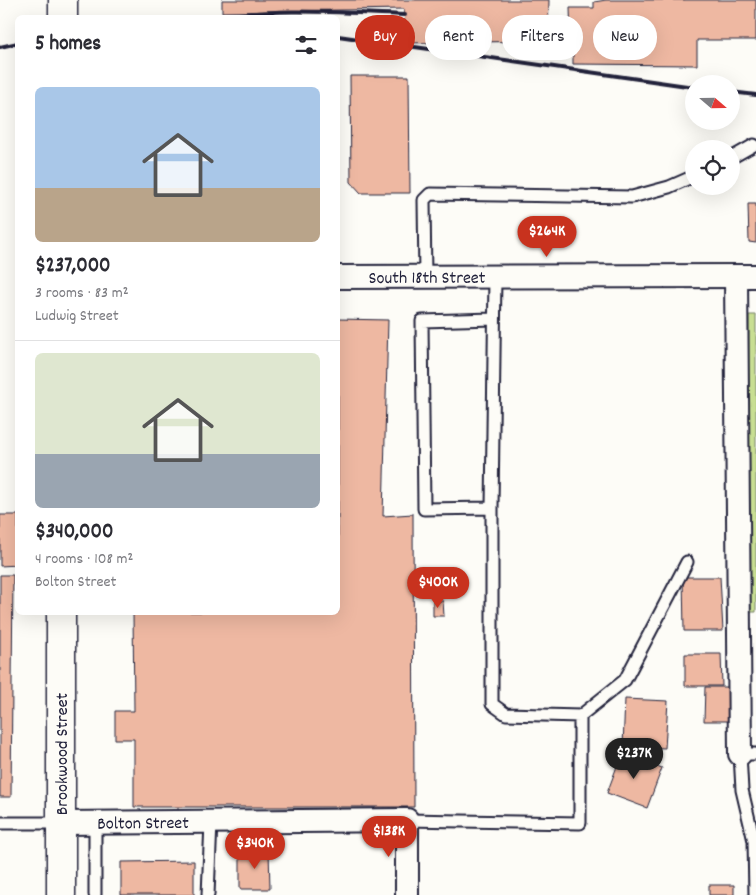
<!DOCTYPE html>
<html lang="en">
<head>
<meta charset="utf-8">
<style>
	:root { --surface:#fff; --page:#f7f7f7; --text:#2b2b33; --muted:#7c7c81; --line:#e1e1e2; --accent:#c8321e }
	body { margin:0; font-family:Dekko,sans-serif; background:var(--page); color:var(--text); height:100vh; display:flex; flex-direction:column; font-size:19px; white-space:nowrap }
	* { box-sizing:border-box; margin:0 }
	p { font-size:16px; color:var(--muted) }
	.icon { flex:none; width:28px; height:28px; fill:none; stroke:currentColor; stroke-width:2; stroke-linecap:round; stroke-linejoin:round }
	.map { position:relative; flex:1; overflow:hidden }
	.drawer { position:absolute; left:15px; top:15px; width:325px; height:600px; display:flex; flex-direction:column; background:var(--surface); border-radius:8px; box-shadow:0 5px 20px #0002 }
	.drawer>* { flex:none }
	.top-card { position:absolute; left:355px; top:15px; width:325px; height:45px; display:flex; gap:10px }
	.needle { width:32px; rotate:110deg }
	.tools { position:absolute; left:685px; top:75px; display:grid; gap:10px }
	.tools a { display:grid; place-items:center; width:55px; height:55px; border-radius:50%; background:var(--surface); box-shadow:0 5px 20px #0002; font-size:25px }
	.price { position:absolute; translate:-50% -42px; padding:0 11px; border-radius:18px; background:var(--accent); color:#fff; font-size:16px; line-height:32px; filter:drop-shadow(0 1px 2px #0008) }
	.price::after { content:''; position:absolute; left:50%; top:30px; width:15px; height:11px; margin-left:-8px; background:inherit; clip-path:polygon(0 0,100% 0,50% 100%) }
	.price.on { background:#222; color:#fff }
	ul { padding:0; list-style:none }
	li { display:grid; align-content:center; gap:10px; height:265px; padding:0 20px }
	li+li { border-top:1px solid var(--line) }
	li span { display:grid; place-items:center; height:155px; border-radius:8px; color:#555 }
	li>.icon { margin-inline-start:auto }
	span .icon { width:90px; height:90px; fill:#fffc; stroke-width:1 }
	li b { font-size:21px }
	h2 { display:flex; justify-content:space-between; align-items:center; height:60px; padding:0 20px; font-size:21px }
	.pill { padding:0 18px; border-radius:22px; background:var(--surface); box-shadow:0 5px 20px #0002; font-size:18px; line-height:45px }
	.pill.on { background:var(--accent); color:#fff }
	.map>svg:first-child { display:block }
	.green { fill:#c8de93; stroke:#758067 }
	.building { fill:#eeb8a2; stroke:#22223b }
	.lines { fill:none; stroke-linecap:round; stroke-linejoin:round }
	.service-casing { stroke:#22223b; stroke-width:15 }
	.minor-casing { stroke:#22223b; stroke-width:26 }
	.tertiary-casing { stroke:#22223b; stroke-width:31 }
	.service { stroke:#fdfcf7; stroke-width:11 }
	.minor { stroke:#fdfcf7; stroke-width:22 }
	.tertiary { stroke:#fdfcf7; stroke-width:28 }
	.rail { stroke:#22223b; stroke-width:4 }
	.labels { text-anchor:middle; stroke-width:5; stroke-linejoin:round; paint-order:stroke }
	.street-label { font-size:18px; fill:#22223b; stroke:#fdfcf7 }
</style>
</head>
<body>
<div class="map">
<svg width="756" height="895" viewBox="0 0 756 895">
	<rect width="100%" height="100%" fill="#fdfcf7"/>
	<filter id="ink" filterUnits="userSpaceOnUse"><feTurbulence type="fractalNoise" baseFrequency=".02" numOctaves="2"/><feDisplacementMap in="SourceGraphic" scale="10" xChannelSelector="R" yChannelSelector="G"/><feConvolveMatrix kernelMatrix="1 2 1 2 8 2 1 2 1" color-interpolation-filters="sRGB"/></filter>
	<g filter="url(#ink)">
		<!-- green -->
		<path class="green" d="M 749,315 L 756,315 L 756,612 L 746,612 Z"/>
		<!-- building -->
		<path class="building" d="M 222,0 L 549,0 L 548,41 L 406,43 L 404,9 L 222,12 Z
			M 606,0 L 756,0 L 756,40 L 697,40 L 697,65 L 573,64 L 573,45 L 567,45 L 567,38 L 571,38 L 570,8 L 594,8 L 594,2 Z
			M 350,76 L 409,76 L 410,193 L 361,193 L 351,182 Z
			M 748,204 L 756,204 L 756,243 L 749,242 Z
			M 338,319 L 388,320 L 383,516 L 413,514 L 414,807 L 134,807 L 134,739 L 115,739 L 115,711 L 134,711 L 133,612 L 338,612 Z
			M 0,515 L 18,515 L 18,565 L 0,566 Z
			M 0,575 L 13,575 L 11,797 L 0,797 Z
			M 683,577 L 720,577 L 723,631 L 684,631 Z
			M 433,601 L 443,601 L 444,616 L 433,616 Z
			M 685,654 L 721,654 L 722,686 L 685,686 Z
			M 705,687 L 728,687 L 728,721 L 704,721 Z
			M 625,699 L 668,701 L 665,748 L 623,746 Z
			M 622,753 L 662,768 L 647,808 L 607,793 Z
			M 240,851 L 269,851 L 270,889 L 240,889 Z
			M 194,861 L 194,895 L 121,895 L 121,862 Z
			M 709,885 L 734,885 L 734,895 L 709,895 Z"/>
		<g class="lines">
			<defs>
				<path id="service" d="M 731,158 L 754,145
					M 425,277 L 424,200 L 430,194 L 632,197 L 669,187 L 694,176
					M 492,508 L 424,509 L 422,321 L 494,319
					M 580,716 L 625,680 L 687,562
					M 407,820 L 580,823 L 580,716 L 506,714 L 492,704 L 492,508 L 495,277
					M 0,823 L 61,823
					M 95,823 L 95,895
					M 208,895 L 211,822
					M 755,895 L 754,841 L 742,790 L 740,754 L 756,754"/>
				<g id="minor">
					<path d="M 736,276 L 740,754"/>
					<path id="s1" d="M 338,277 L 756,276"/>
					<path id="s2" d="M 61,823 L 407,820 L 407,895"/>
				</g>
				<path id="tertiary" d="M 63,18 L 63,0
					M 61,895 L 61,612"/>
			</defs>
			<!-- service casing -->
			<use href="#service" class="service-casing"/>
			<!-- minor casing -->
			<use href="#minor" class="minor-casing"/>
			<!-- tertiary casing -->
			<use href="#tertiary" class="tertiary-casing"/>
			<!-- service -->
			<use href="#service" class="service"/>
			<!-- minor -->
			<use href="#minor" class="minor"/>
			<!-- tertiary -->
			<use href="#tertiary" class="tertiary"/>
			<!-- rail -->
			<path class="rail" d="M 216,18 C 277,7 343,13 405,15
				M 338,36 L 694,87
				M 0,47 L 18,43
				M 731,92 L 756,95"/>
		</g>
	</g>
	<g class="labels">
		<!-- street labels -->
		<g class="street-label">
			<text dy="6" stroke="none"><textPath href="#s1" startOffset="89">South 18th Street</textPath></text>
			<text transform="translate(61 754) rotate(-90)" y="6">Brookwood Street</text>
			<text dy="6" stroke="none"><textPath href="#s2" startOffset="82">Bolton Street</textPath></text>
		</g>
	</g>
</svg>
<div class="tools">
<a><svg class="needle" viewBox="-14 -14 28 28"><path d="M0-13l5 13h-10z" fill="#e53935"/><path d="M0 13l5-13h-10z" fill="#7c7c81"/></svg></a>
<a><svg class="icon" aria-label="locate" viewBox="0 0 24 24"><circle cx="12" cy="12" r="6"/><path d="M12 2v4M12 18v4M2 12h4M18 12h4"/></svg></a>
</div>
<b class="price" style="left:547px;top:258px">$264K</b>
<b class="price" style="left:438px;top:609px">$400K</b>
<b class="price on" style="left:634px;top:780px">$237K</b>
<b class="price" style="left:389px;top:858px">$138K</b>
<b class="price" style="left:255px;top:870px">$340K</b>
<div class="top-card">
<a class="pill on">Buy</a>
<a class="pill">Rent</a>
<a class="pill">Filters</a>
<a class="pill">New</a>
</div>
<section class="drawer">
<h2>5 homes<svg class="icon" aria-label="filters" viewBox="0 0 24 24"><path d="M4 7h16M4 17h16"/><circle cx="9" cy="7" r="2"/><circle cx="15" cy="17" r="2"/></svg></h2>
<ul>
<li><span style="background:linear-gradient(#a9c7e8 65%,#b9a48a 0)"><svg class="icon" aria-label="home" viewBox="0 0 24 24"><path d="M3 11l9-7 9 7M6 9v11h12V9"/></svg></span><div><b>$237,000</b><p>3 rooms · 83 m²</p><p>Ludwig Street</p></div></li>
<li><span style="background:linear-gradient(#dfe7d0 65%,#9aa5b1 0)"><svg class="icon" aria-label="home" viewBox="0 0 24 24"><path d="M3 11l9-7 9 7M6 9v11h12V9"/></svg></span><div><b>$340,000</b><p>4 rooms · 108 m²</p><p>Bolton Street</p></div></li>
</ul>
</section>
</div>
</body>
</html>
